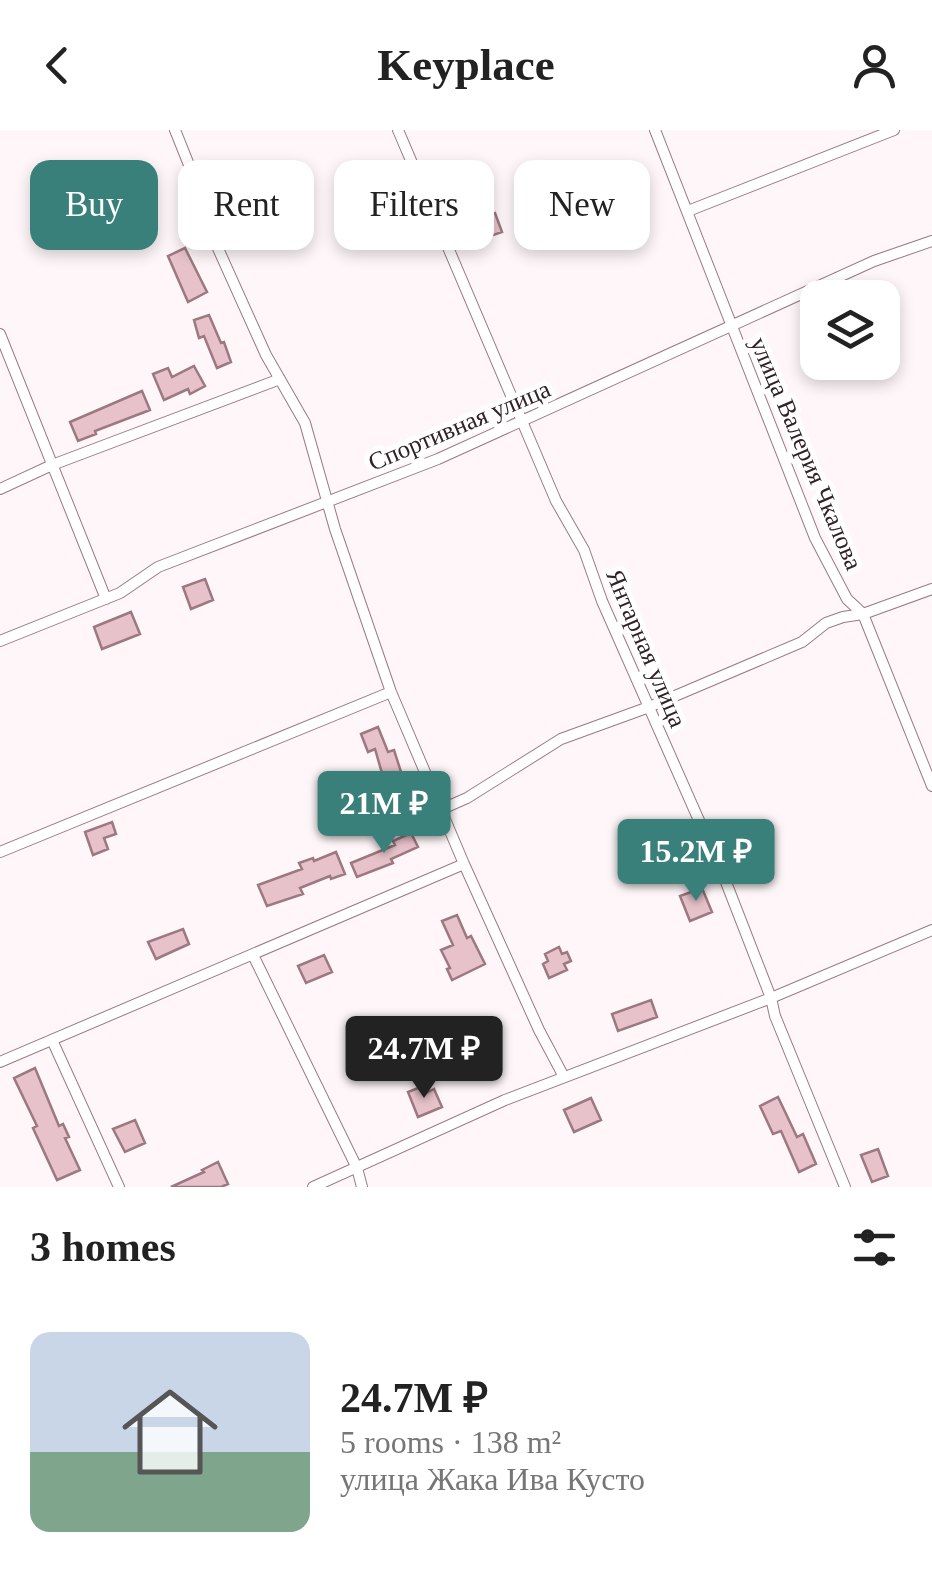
<!DOCTYPE html>
<html lang="en">
<head>
<meta charset="utf-8">
<style>
	:root { --surface:#fff; --page:#f2f2f2; --text:#222; --muted:#767676; --accent:#39807a }
	body { margin:0; font-family:"Times New Roman",serif; background:var(--page); color:var(--text); height:100vh; display:flex; flex-direction:column; font-size:38px; white-space:nowrap }
	* { box-sizing:border-box; margin:0 }
	p { font-size:32px; color:var(--muted) }
	.icon { flex:none; width:55px; height:55px; fill:none; stroke:currentColor; stroke-width:2; stroke-linecap:round; stroke-linejoin:round }
	.map { position:relative; height:1057px; overflow:hidden }
	.drawer { display:flex; flex-direction:column; background:var(--surface); flex:1 }
	.drawer>* { flex:none }
	.hud { position:absolute; left:30px; top:30px; width:872px; height:90px; display:flex; gap:20px }
	.buttons { position:absolute; left:800px; top:150px; display:grid; gap:20px }
	.buttons a { display:grid; place-items:center; width:100px; height:100px; border-radius:20px; background:var(--surface); box-shadow:0 5px 15px #0003; font-size:50px }
	.price { position:absolute; translate:-50% -85px; padding:0 22px; border-radius:10px; background:var(--accent); color:#fff; font-size:32px; line-height:65px; filter:drop-shadow(0 2px 5px #0008) }
	.price::after { content:''; position:absolute; left:50%; top:60px; width:30px; height:22px; margin-left:-15px; background:inherit; clip-path:polygon(0 0,100% 0,50% 100%) }
	.price.selected { background:#222; color:#fff }
	ul { padding:0; list-style:none }
	li { display:flex; align-items:center; gap:30px; height:250px; padding:0 30px }
	li span { display:grid; place-items:center; flex:none; width:280px; height:200px; border-radius:20px; color:#555 }
	li>.icon { margin-inline-start:auto }
	span .icon { width:120px; height:120px; fill:#fffc; stroke-width:1 }
	li b { font-size:42px }
	h2 { display:flex; justify-content:space-between; align-items:center; height:120px; padding:0 30px; font-size:42px }
	.chip { padding:0 35px; border-radius:20px; background:var(--surface); box-shadow:0 5px 15px #0003; font-size:35px; line-height:90px }
	.chip.selected { background:var(--accent); color:#fff }
	header { display:flex; justify-content:space-between; align-items:center; height:130px; padding:0 30px; background:var(--surface); font-size:45px; font-weight:600 }
	.map>svg:first-child { display:block }
	.building { fill:#e8c2ca; stroke:#9c7980; stroke-width:2.5 }
	.lines { fill:none; stroke-linecap:round; stroke-linejoin:round }
	.street-casing { stroke:#9c7a81; stroke-width:12 }
	.street { stroke:#fff; stroke-width:10 }
	.labels { text-anchor:middle; stroke-width:10; stroke-linejoin:round; paint-order:stroke }
	.street-label { font-size:25px; fill:#302225; stroke:#fff }
</style>
</head>
<body>
<header><svg class="icon" aria-label="back" viewBox="0 0 24 24"><path d="M15 5l-7 7 7 7"/></svg>Keyplace<svg class="icon" aria-label="person" viewBox="0 0 24 24"><circle cx="12" cy="8" r="4"/><path d="M4 21q1-7 8-7t8 7"/></svg></header>
<div class="map">
<svg width="932" height="1057" viewBox="0 0 932 1057">
	<rect width="100%" height="100%" fill="#fef6f8"/>
	<!-- building -->
	<path class="building" d="M 495,83 L 502,102 L 476,111 L 469,92 Z
		M 185,118 L 207,162 L 188,172 L 168,126 Z
		M 209,185 L 221,213 L 224,212 L 231,232 L 217,238 L 204,206 L 199,208 L 194,190 Z
		M 194,236 L 205,256 L 190,264 L 188,259 L 164,270 L 153,244 L 168,238 L 172,247 Z
		M 142,261 L 150,280 L 95,301 L 96,304 L 78,311 L 70,292 Z
		M 205,449 L 213,470 L 191,479 L 183,457 Z
		M 131,482 L 140,504 L 102,519 L 94,497 Z
		M 378,597 L 388,622 L 394,620 L 402,645 L 384,650 L 375,619 L 368,622 L 361,604 Z
		M 112,692 L 116,704 L 104,708 L 108,719 L 93,725 L 85,702 Z
		M 411,703 L 418,717 L 391,729 L 393,733 L 357,747 L 351,733 L 395,715 L 393,711 Z
		M 336,722 L 345,744 L 331,749 L 330,746 L 300,758 L 303,764 L 267,776 L 258,755 L 302,739 L 299,733 L 313,728 L 314,731 Z
		M 702,758 L 712,782 L 690,791 L 680,766 Z
		M 457,785 L 467,808 L 471,806 L 485,834 L 452,850 L 447,839 L 450,838 L 441,820 L 453,815 L 442,791 Z
		M 183,799 L 189,814 L 156,829 L 148,812 Z
		M 559,817 L 562,824 L 567,822 L 571,831 L 564,834 L 567,840 L 549,848 L 543,834 L 548,831 L 545,824 Z
		M 324,825 L 332,842 L 306,853 L 298,836 Z
		M 651,870 L 657,887 L 618,901 L 612,884 Z
		M 35,938 L 59,996 L 63,994 L 69,1007 L 65,1008 L 80,1040 L 57,1050 L 33,998 L 37,996 L 14,948 Z
		M 423,956 L 426,963 L 434,959 L 442,977 L 418,987 L 408,962 Z
		M 778,967 L 797,1007 L 803,1004 L 816,1034 L 799,1042 L 781,1001 L 773,1004 L 760,976 Z
		M 591,968 L 601,990 L 574,1002 L 564,980 Z
		M 135,990 L 145,1013 L 125,1022 L 113,999 Z
		M 878,1019 L 888,1046 L 872,1052 L 861,1025 Z
		M 218,1032 L 228,1054 L 221,1057 L 171,1057 L 204,1042 L 202,1040 Z"/>
	<g class="lines">
		<defs>
			<path id="street" d="M 175,0 L 209,85 L 216,114 L 266,225 L 305,293 L 335,399 L 391,562 L 464,734 L 539,900 L 564,947
				M 398,0 L 556,371 L 584,420 L 602,471 L 724,747 L 771,868 L 775,886 L 845,1057
				M 655,0 L 815,408 L 847,469 L 863,484 L 932,656
				M 688,81 L 894,0
				M 0,204 L 106,469
				M 0,359 L 52,335 L 280,249
				M 0,511 L 120,463 L 158,437 L 438,329 L 874,131 L 932,111
				M 442,679 L 467,668 L 561,609 L 649,577 L 802,512 L 826,493 L 843,487 L 863,484 L 932,459
				M 0,722 L 391,562
				M 253,825 L 357,1038 L 362,1057
				M 52,910 L 119,1057
				M 0,932 L 464,734
				M 313,1057 L 505,970 L 771,868 L 932,800"/>
		</defs>
		<!-- street casing -->
		<use href="#street" class="street-casing"/>
		<!-- street -->
		<use href="#street" class="street"/>
	</g>
	<g class="labels">
		<!-- street labels -->
		<g class="street-label">
			<text transform="translate(459 295) rotate(-23)" y="9">Спортивная улица</text>
			<text transform="translate(807 323) rotate(67)" y="9">улица Валерия Чкалова</text>
			<text transform="translate(647 518) rotate(67)" y="9">Янтарная улица</text>
		</g>
	</g>
</svg>
<div class="buttons">
<a><svg class="icon" aria-label="layers" viewBox="0 0 24 24"><path d="M12 4l9 5-9 5-9-5zM3 14l9 5 9-5"/></svg></a>
</div>
<b class="price" style="left:384px;top:726px">21M ₽</b>
<b class="price" style="left:696px;top:774px">15.2M ₽</b>
<b class="price selected" style="left:424px;top:971px">24.7M ₽</b>
<div class="hud">
<a class="chip selected">Buy</a>
<a class="chip">Rent</a>
<a class="chip">Filters</a>
<a class="chip">New</a>
</div>
</div>
<section class="drawer">
<h2>3 homes<svg class="icon" aria-label="filters" viewBox="0 0 24 24"><path d="M4 7h16M4 17h16"/><circle cx="9" cy="7" r="2"/><circle cx="15" cy="17" r="2"/></svg></h2>
<ul>
<li><span style="background:linear-gradient(#c9d6e8 60%,#7fa58c 0)"><svg class="icon" aria-label="home" viewBox="0 0 24 24"><path d="M3 11l9-7 9 7M6 9v11h12V9"/></svg></span><div><b>24.7M ₽</b><p>5 rooms · 138 m²</p><p>улица Жака Ива Кусто</p></div></li>
</ul>
</section>
</body>
</html>
